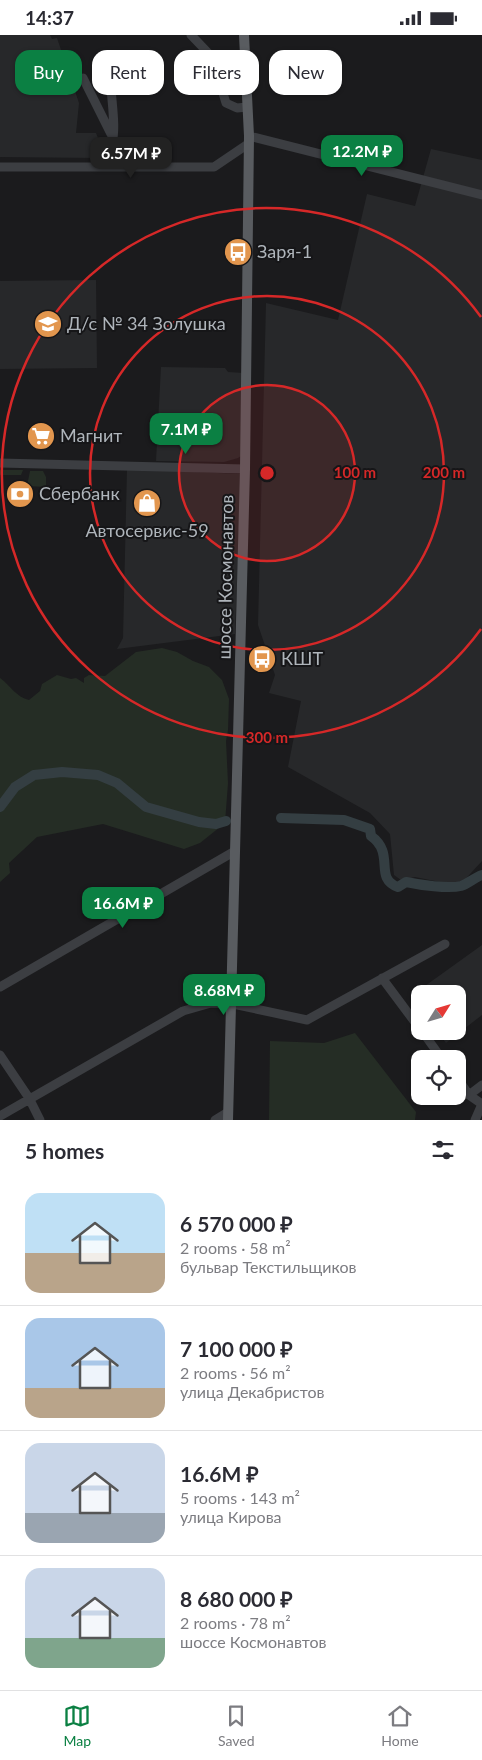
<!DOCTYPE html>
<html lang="en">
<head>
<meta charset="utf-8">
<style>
	:root { --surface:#fff; --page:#f7f7f7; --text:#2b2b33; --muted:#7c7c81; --line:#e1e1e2; --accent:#0b8043 }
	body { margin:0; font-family:Lato,sans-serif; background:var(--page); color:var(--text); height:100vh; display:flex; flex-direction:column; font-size:19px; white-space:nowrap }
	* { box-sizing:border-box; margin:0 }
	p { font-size:16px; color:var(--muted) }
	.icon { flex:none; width:28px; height:28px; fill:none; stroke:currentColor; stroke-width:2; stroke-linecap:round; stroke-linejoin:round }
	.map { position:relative; height:1085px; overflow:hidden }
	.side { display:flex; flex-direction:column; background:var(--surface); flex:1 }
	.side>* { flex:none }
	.guide { position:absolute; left:15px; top:15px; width:452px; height:45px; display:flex; gap:10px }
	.needle { width:32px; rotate:53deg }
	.tools { position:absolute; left:411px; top:950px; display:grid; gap:10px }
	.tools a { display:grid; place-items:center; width:55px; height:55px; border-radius:10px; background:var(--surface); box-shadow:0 1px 4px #0004; font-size:25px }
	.price { position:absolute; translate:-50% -42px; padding:0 11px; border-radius:10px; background:var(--accent); color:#fff; font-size:16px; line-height:32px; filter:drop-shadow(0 1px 2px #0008) }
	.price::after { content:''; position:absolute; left:50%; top:30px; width:15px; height:11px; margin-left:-8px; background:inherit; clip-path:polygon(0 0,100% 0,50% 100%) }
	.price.current { background:#222; color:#fff }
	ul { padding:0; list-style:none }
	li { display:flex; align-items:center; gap:15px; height:125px; padding:0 25px }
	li+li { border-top:1px solid var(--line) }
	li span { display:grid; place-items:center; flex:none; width:140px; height:100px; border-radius:15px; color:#555 }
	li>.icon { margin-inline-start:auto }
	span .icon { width:60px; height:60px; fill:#fffc; stroke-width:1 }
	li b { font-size:21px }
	h2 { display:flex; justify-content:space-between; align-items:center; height:60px; padding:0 25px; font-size:21px }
	.tag { padding:0 18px; border-radius:15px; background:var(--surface); box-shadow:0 1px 4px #0004; font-size:18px; line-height:45px }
	.tag.current { background:var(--accent); color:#fff }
	.status { display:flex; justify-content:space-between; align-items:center; height:35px; padding:0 25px; background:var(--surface); direction:ltr }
	.status svg { height:14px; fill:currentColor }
	.menu { display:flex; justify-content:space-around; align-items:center; height:70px; border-top:1px solid var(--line); background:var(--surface); font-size:14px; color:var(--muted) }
	.menu a { display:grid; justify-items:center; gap:2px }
	.menu .current { color:var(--accent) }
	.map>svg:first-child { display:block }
	.built { fill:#27282a }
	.green { fill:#252d25 }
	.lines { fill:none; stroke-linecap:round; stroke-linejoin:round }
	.river { stroke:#343e42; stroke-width:10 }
	.minor { stroke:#3c3e42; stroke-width:9 }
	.major { stroke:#595c60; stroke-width:10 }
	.ring { fill:none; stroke:#d62828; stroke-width:2.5 }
	.labels { text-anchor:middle; stroke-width:4; stroke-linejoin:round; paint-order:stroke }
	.poi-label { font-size:18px; fill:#afb5bb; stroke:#161618; text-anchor:start }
	.street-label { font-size:18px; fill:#afb5bb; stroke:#161618 }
	.centre { fill:#d62828; stroke:#161618; stroke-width:2.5 }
	.ring-label { font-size:15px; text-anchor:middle; font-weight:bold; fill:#d62828; stroke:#161618; stroke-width:4; stroke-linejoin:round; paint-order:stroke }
</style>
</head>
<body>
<div class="status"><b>14:37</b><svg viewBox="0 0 49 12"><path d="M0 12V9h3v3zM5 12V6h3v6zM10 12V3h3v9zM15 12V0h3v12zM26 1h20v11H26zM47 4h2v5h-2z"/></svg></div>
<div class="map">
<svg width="482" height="1085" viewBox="0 0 482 1085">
	<rect width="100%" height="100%" fill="#1b1b1d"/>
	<!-- built -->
	<path class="built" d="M 0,0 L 50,0 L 52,4 L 57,3 L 79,68 L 76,98 L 96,98 L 100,108 L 99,123 L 0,122 Z
		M 431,114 L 482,125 L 482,826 L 459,851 L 415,842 L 401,845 L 394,840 L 390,799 L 370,778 L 288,732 L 301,666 L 269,658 L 275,640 L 258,590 L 266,268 L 338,285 L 367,159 L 415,171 Z
		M 96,245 L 97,333 L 0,334 L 0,246 Z
		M 161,332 L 225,333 L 228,337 L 244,338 L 244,419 L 238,423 L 224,427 L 156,426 Z
		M 127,434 L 241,439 L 235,599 L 117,614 L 123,603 Z
		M 482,910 L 482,980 L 446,1008 L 437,996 L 458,996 L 458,959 L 420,959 L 420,974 L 411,961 Z"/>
	<!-- green -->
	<path class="green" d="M 0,435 L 23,435 L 21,440 L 0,440 Z
		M 30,436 L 43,436 L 46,442 L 46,452 L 27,451 Z
		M 162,613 L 177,617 L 193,626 L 209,632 L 222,645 L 229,664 L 228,695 L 226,706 L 228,748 L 225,788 L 200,808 L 184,814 L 103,789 L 37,802 L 9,828 L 10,838 L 0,847 L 0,643 C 11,651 16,662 29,665 L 40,656 L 42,649 L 57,640 L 71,644 L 76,643 L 84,648 L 84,643 L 89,640 L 105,641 L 136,617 Z
		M 355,998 L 416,1077 L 415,1085 L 269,1085 L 270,1006 L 324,1008 Z"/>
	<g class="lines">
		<!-- river -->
		<path class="river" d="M 0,772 L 15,752 L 34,740 L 62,737 L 98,740 L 117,748 L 146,772 L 199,787 L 216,789 L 226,786
			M 281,783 L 344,785 L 370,794 L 371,801 C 396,819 373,843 398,852 L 406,847 C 420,850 448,854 461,851 C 468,849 475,842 482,840"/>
		<!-- minor -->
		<path class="minor" d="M 191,0 L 212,22 L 226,68 L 237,73 L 247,72
			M 83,43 L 111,99
			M 249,101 L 482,160
			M 0,132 L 214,132 L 248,109
			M 106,132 C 106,120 109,119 112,109 C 116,92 112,70 111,52
			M 0,428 L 245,434
			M 382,943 L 420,994
			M 0,952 L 235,816
			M 422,996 L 442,1024
			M 0,1020 L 29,1063 L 40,1085
			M 458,1044 L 469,1060 L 482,1069 L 475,1085
			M 469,1060 L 482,1050
			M 0,1081 L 183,976 L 211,968 L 233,969 L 307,985 L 445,909
			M 215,1085 L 228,1077"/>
		<!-- major -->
		<path class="major" d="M 228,1085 L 245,434 L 249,101 L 244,0"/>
	</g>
	<!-- distance rings -->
	<circle cx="267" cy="438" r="88" fill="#d62828" fill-opacity=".12"/>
	<g class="ring">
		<circle cx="267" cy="438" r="88"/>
		<circle cx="267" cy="438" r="177"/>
		<path d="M481 594A265 265 0 1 1 481 282"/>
	</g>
	<!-- icons -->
	<defs>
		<symbol id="bus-disc" viewBox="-11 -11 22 22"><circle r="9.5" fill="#e2964e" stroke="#161618"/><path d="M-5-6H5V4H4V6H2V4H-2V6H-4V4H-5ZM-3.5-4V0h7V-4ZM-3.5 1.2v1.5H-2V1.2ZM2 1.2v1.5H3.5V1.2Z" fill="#fff"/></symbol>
		<symbol id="school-disc" viewBox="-11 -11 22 22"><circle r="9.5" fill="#e2964e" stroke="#161618"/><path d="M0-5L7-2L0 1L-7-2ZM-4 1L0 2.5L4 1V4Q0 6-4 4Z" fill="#fff"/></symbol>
		<symbol id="supermarket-disc" viewBox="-11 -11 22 22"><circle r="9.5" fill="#e2964e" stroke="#161618"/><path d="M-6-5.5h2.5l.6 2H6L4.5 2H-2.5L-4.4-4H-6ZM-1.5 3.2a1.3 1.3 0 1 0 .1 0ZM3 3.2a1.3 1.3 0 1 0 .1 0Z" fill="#fff"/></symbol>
		<symbol id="bank-disc" viewBox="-11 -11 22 22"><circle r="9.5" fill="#e2964e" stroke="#161618"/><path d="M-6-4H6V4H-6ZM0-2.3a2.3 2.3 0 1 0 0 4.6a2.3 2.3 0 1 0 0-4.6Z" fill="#fff"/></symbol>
		<symbol id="shop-disc" viewBox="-11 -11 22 22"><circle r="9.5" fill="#e2964e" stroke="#161618"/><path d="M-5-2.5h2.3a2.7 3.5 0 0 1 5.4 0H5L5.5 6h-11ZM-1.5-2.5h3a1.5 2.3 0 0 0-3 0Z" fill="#fff"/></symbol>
	</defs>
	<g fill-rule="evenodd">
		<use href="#bus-disc" x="222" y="201" width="32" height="32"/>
		<use href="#school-disc" x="32" y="273" width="32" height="32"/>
		<use href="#supermarket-disc" x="25" y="385" width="32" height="32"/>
		<use href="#bank-disc" x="4" y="443" width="32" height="32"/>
		<use href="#shop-disc" x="131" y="452" width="32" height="32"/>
		<use href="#bus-disc" x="246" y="608" width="32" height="32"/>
	</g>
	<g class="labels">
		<!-- poi labels -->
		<g class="poi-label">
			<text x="257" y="223">Заря-1</text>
			<text x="67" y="295">Д/с № 34 Золушка</text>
			<text x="60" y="407">Магнит</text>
			<text x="39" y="465">Сбербанк</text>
			<text x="147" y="502" text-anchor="middle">Автосервис-59</text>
			<text x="281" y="630">КШТ</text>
		</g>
		<!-- street labels -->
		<g class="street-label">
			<text transform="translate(226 542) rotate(-89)" y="6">шоссе Космонавтов</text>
		</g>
	</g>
	<circle cx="267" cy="438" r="8" class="centre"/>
	<g class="ring-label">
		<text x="355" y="443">100 m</text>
		<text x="444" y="443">200 m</text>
		<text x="267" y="708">300 m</text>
	</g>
</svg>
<div class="tools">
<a><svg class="needle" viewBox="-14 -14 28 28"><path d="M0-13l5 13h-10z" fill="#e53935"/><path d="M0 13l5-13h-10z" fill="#7c7c81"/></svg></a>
<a><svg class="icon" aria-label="locate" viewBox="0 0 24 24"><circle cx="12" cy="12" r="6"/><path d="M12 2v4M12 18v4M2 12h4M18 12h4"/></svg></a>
</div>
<b class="price" style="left:362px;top:142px">12.2M ₽</b>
<b class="price current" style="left:131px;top:144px">6.57M ₽</b>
<b class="price" style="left:186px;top:420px">7.1M ₽</b>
<b class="price" style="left:123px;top:894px">16.6M ₽</b>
<b class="price" style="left:224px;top:981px">8.68M ₽</b>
<div class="guide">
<a class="tag current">Buy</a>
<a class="tag">Rent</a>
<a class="tag">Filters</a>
<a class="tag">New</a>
</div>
</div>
<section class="side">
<h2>5 homes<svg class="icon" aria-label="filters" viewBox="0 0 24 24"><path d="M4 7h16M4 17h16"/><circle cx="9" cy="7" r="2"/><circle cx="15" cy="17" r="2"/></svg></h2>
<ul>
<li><span style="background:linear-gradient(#bfe0f5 60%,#b9a48a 0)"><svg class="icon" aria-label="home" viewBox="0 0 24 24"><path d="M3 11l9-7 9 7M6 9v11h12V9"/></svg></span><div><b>6 570 000 ₽</b><p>2 rooms · 58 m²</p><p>бульвар Текстильщиков</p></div></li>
<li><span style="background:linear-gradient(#a9c7e8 70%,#b9a48a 0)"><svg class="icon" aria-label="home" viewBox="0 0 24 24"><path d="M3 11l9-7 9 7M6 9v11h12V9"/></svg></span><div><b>7 100 000 ₽</b><p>2 rooms · 56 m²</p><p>улица Декабристов</p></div></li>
<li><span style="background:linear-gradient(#c9d6e8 70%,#9aa5b1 0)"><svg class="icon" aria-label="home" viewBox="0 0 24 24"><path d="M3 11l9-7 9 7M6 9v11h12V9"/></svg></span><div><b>16.6M ₽</b><p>5 rooms · 143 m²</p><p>улица Кирова</p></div></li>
<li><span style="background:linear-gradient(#c9d6e8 70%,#7fa58c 0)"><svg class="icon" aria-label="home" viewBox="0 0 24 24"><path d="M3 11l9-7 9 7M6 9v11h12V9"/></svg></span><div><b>8 680 000 ₽</b><p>2 rooms · 78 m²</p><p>шоссе Космонавтов</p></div></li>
</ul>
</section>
<nav class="menu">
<a class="current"><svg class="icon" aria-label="map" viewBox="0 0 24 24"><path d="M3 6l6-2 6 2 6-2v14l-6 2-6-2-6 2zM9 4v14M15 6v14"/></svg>Map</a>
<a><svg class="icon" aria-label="saved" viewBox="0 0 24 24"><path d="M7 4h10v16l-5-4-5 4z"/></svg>Saved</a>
<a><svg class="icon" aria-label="home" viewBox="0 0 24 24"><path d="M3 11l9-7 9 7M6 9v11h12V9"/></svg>Home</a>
</nav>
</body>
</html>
